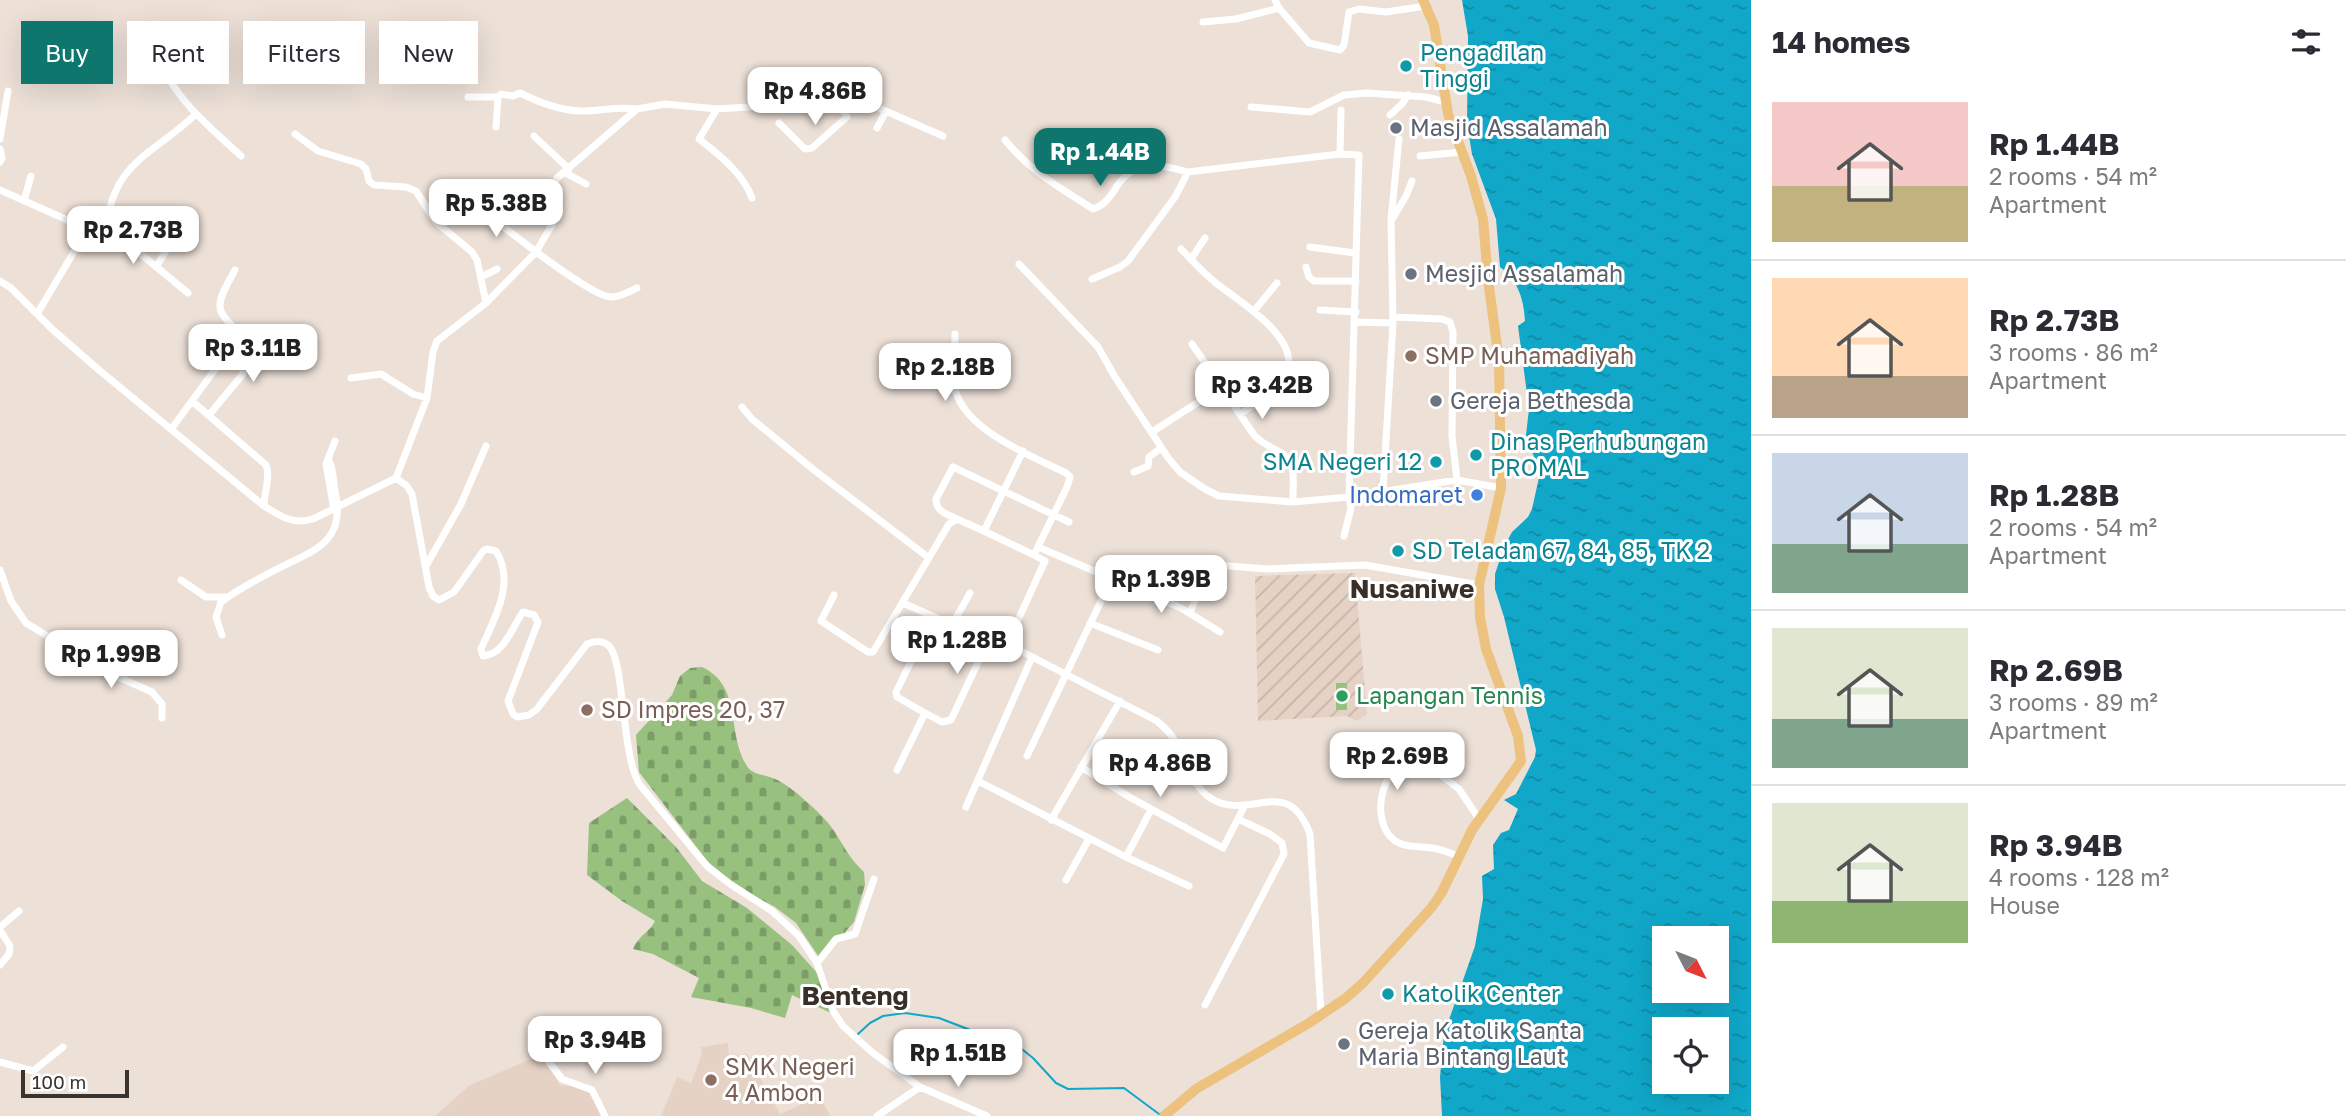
<!DOCTYPE html>
<html lang="en">
<head>
<meta charset="utf-8">
<style>
	:root { --surface:#fff; --page:#f7f7f7; --text:#2b2b33; --muted:#7c7c81; --line:#e1e1e2; --accent:#0f766e }
	body { margin:0; font-family:"Golos Text",sans-serif; background:var(--page); color:var(--text); height:100vh; display:flex; flex-direction:column; font-size:26px; white-space:nowrap }
	* { box-sizing:border-box; margin:0 }
	p { font-size:23px; color:var(--muted) }
	.icon { flex:none; width:38px; height:38px; fill:none; stroke:currentColor; stroke-width:2; stroke-linecap:round; stroke-linejoin:round }
	.map { position:relative; flex:1; overflow:hidden }
	.sheet { display:flex; flex-direction:column; background:var(--surface); width:595px }
	.sheet>* { flex:none }
	.top-card { position:absolute; left:21px; top:21px; width:665px; height:63px; display:flex; gap:14px }
	.needle { width:46px; rotate:132deg }
	.tools { position:absolute; left:1652px; top:926px; display:grid; gap:14px }
	.tools a { display:grid; place-items:center; width:77px; height:77px; border-radius:0px; background:var(--surface); box-shadow:0 7px 28px #0002; font-size:35px }
	.scale { position:absolute; left:21px; bottom:18px; width:108px; box-sizing:border-box; padding-left:7px; border:4px solid #393430; border-top:0; font-size:19px; line-height:24px; white-space:nowrap; color:#393430; -webkit-text-stroke:5px #fff; paint-order:stroke }
	.price { position:absolute; translate:-50% -60px; padding:0 16px; border-radius:14px; background:#fff; color:#222; font-size:23px; line-height:46px; filter:drop-shadow(0 2px 4px #0008) }
	.price::after { content:''; position:absolute; left:50%; top:42px; width:21px; height:16px; margin-left:-10px; background:inherit; clip-path:polygon(0 0,100% 0,50% 100%) }
	.price.on { background:var(--accent); color:#fff }
	ul { padding:0; list-style:none }
	li { display:flex; align-items:center; gap:21px; height:175px; padding:0 21px }
	li+li { border-top:2px solid var(--line) }
	li span { display:grid; place-items:center; flex:none; width:196px; height:140px; border-radius:0px; color:#555 }
	li>.icon { margin-inline-start:auto }
	span .icon { width:84px; height:84px; fill:#fffc; stroke-width:1 }
	li b { font-size:30px }
	h2 { display:flex; justify-content:space-between; align-items:center; height:84px; padding:0 21px; font-size:30px }
	.chip { padding:0 24px; border-radius:0px; background:var(--surface); box-shadow:0 7px 28px #0002; font-size:24px; line-height:63px }
	.chip.on { background:var(--accent); color:#fff }
	main { display:flex; flex:1; min-height:0 }
	.map>svg:first-child { display:block }
	.built { fill:#e5d2c4 }
	.industrial { fill:url(#industrial-furrows) }
	.grass { fill:#98c07e }
	.cemetery { fill:url(#cemetery-stones) }
	.water { fill:url(#water-ripples); fill-rule:evenodd }
	.lines { fill:none; stroke-linecap:round; stroke-linejoin:round }
	.stream { stroke:#10a7c9; stroke-width:2 }
	.minor { stroke:#fff; stroke-width:7 }
	.major { stroke:#edc27f; stroke-width:10 }
	.culture-dot { fill:#0f9aa8; stroke:#fff; stroke-width:2.5 }
	.worship-dot { fill:#6b7280; stroke:#fff; stroke-width:2.5 }
	.education-dot { fill:#8d6e63; stroke:#fff; stroke-width:2.5 }
	.shop-dot { fill:#3f7fe0; stroke:#fff; stroke-width:2.5 }
	.leisure-dot { fill:#2e9e5b; stroke:#fff; stroke-width:2.5 }
	.labels { text-anchor:middle; stroke-width:6; stroke-linejoin:round; paint-order:stroke }
	.culture-label { font-size:23px; fill:#0d838f; stroke:#fff; text-anchor:start }
	.worship-label { font-size:23px; fill:#5b616d; stroke:#fff; text-anchor:start }
	.education-label { font-size:23px; fill:#785e54; stroke:#fff; text-anchor:start }
	.shop-label { font-size:23px; fill:#366cbe; stroke:#fff; text-anchor:end }
	.leisure-label { font-size:23px; fill:#27864d; stroke:#fff; text-anchor:start }
	.quarter-label { font-size:26px; font-weight:bold; fill:#382f28; stroke:#fff }
</style>
</head>
<body>
<main>
<div class="map">
<svg width="1751" height="1116" viewBox="0 0 1751 1116">
	<defs>
		<pattern id="industrial-furrows" width="10" height="10" patternUnits="userSpaceOnUse" patternTransform="scale(1.75)"><rect width="10" height="10" fill="#e5d2c4"/><path d="M-1 1l2-2M0 10L10 0M9 11l2-2" fill="none" stroke="#c5b5a9"/></pattern>
		<pattern id="cemetery-stones" width="16" height="16" patternUnits="userSpaceOnUse" patternTransform="scale(1.75)"><rect width="16" height="16" fill="#98c07e"/><path d="M2 7V4a2 2 0 0 1 4 0v3zM10 15v-3a2 2 0 0 1 4 0v3z" fill="#7d9d68"/></pattern>
		<pattern id="water-ripples" width="26" height="14" patternUnits="userSpaceOnUse" patternTransform="scale(1.75)"><rect width="26" height="14" fill="#10a7c9"/><path d="M2 4q2-2 4 0t4 0M15 11q2-2 4 0t4 0" fill="none" stroke="#1089a4"/></pattern>
	</defs>
	<rect width="100%" height="100%" fill="#ece0d7"/>
	<!-- built -->
	<path class="built" d="M 728,1043 L 729,1057 L 747,1054 L 780,1114 L 820,1096 L 830,1116 L 661,1116 L 677,1077 L 691,1083 L 702,1054 L 701,1047 Z
		M 541,1055 L 560,1085 L 581,1087 L 597,1099 L 601,1116 L 435,1116 L 470,1085 Z"/>
	<!-- industrial -->
	<path class="industrial" d="M 1355,573 L 1367,714 L 1357,721 L 1347,716 L 1258,721 L 1255,576 Z"/>
	<!-- grass -->
	<path class="grass" d="M 1336,683 L 1347,683 L 1347,710 L 1336,710 Z"/>
	<!-- cemetery -->
	<path class="cemetery" d="M 702,667 C 743,686 726,733 747,766 C 753,776 766,774 775,779 C 783,782 791,789 798,794 C 808,803 820,813 829,824 C 842,841 848,858 864,872 L 865,885 L 854,922 L 821,960 L 796,923 L 775,907 L 734,885 L 708,862 L 639,772 L 636,735 L 672,695 L 680,676 L 690,668 Z
		M 627,798 L 676,847 L 702,881 L 747,908 L 792,945 L 819,975 L 831,1013 L 792,995 L 785,1018 L 751,1008 L 691,997 L 699,978 L 653,954 L 633,949 C 640,934 648,934 655,921 L 622,901 L 587,875 L 589,823 Z"/>
	<!-- water -->
	<path class="water" d="M 1462,0 L 1751,0 L 1751,1116 L 1442,1116 L 1440,1077 L 1444,1034 L 1475,946 L 1483,899 L 1482,876 L 1494,869 L 1493,845 L 1501,833 L 1509,830 L 1518,809 L 1504,800 L 1516,794 L 1535,757 L 1536,750 L 1504,617 L 1495,589 L 1495,574 L 1504,547 L 1512,532 L 1528,517 L 1532,509 L 1540,473 L 1526,435 L 1529,409 L 1518,326 L 1525,321 C 1524,300 1518,280 1500,267 L 1496,219 L 1472,154 L 1467,124 L 1468,36 ZM 1664,938 L 1717,938 L 1717,990 L 1664,990 ZM 1664,1029 L 1717,1029 L 1717,1082 L 1664,1082 Z"/>
	<g class="lines">
		<!-- stream -->
		<path class="stream" d="M 857,1035 L 870,1023 L 883,1016 L 905,1013 L 939,1018 L 973,1031 L 1000,1037 L 1018,1046 L 1033,1058 L 1056,1083 L 1068,1089 L 1124,1088 L 1159,1114"/>
		<!-- minor -->
		<path class="minor" d="M 1275,0 L 1279,8 L 1309,43 L 1340,50 L 1344,45 L 1349,12 L 1359,9 L 1386,12 L 1426,6
			M 1203,22 L 1236,19 L 1279,8
			M 162,66 C 182,106 209,126 241,156
			M 468,97 L 498,97
			M 1251,107 L 1310,112 L 1344,95 L 1367,93 L 1426,97 L 1445,102
			M 717,109 L 699,139 C 719,155 743,173 752,198
			M 1390,115 L 1402,104 L 1408,95
			M 779,123 L 805,149 L 812,148 L 847,117 L 833,93
			M 496,127 L 498,97 L 501,94 L 513,96 L 520,93 C 539,102 560,111 582,111 C 601,111 617,106 637,109
			M 877,128 L 886,111
			M 295,134 L 318,151 L 361,164 L 366,169 L 369,181 L 374,185 L 406,187 L 416,191 L 436,222 L 472,252 L 477,260 L 486,303
			M 534,136 L 569,169
			M 0,139 L 8,91
			M 1005,140 C 1031,172 1059,187 1093,209 C 1105,205 1111,196 1117,186 C 1135,159 1160,164 1188,172
			M 0,149 L 2,158 L 0,162
			M 1340,154 L 1341,110
			M 1420,156 L 1462,152
			M 564,172 L 586,184
			M 0,190 L 83,227 L 106,229 L 114,232 L 188,293
			M 24,201 L 31,176
			M 473,203 C 495,220 588,296 611,297 C 620,297 629,292 637,288
			M 1393,218 L 1406,196 L 1412,181
			M 501,225 L 517,193
			M 106,229 C 113,162 152,155 195,115
			M 122,238 L 137,213
			M 1310,247 L 1355,253
			M 1181,249 C 1192,260 1203,273 1216,283 C 1237,300 1300,337 1287,371 C 1280,391 1257,403 1240,414
			M 1191,259 L 1205,238
			M 1019,264 L 1098,347 L 1115,377 L 1169,459 L 1180,472 L 1205,489 L 1219,496 L 1293,502 L 1349,497 L 1359,155 L 1340,154 L 1188,172 L 1175,197 L 1128,261 L 1120,267 L 1092,279
			M 156,267 L 176,235
			M 1306,267 L 1309,277 L 1314,281 L 1356,281
			M 481,277 L 497,269
			M 0,281 L 11,288 L 52,329 L 99,370 L 264,506 C 280,516 293,525 313,519 L 396,478 L 407,486 L 412,494 L 429,587 L 433,596 L 439,600 L 454,592 L 484,550 L 487,549 L 496,551 C 516,583 494,619 481,649 L 483,656 C 505,654 512,627 523,612 L 534,615 L 538,622 L 508,701 L 513,714 L 517,717 L 529,715 L 537,709 L 587,644 C 594,641 602,640 608,645 C 625,658 621,757 640,785 L 707,866 L 730,884 L 772,911 L 799,936 L 817,963 L 833,1011 L 843,1026 L 873,1053 L 920,1087 L 987,1116
			M 1320,310 L 1356,312
			M 1254,311 L 1277,283
			M 37,314 L 78,245 L 83,227
			M 1393,317 L 1442,319 L 1450,322 L 1453,332 L 1452,436 L 1457,480
			M 1393,319 L 1391,220 L 1399,139
			M 1355,322 L 1393,323 L 1383,491
			M 955,334 L 954,384 C 960,429 1030,455 1066,473 L 1070,477 L 1067,487 L 1034,555 L 1045,561 L 1007,644
			M 1192,344 L 1254,435 C 1261,443 1269,446 1278,451 C 1299,460 1292,483 1293,502
			M 351,378 L 381,374 L 413,394 L 427,398
			M 192,401 L 266,465 C 271,477 264,493 264,506
			M 742,407 L 752,419 L 814,470 L 929,558
			M 209,415 L 243,374 L 244,365 L 230,352
			M 172,428 L 236,341 C 240,325 221,321 220,307 C 219,295 230,280 235,270
			M 1152,432 L 1220,388
			M 335,441 L 326,464 L 334,510 L 337,512
			M 1023,451 L 984,531 L 1034,555
			M 1134,472 L 1148,466 L 1149,457 L 1161,448
			M 396,478 L 427,398 L 433,352 L 437,341 L 486,303 L 536,252 L 553,223 L 550,193 L 557,178 L 637,109 L 665,104 L 717,109 L 749,107 L 814,94 L 833,93 L 849,95 L 943,136
			M 957,519 C 947,514 936,512 936,499 L 953,467 L 1069,522
			M 1344,536 L 1351,508 L 1349,497 L 1457,480 L 1501,488
			M 1038,547 L 1181,608 L 1220,632
			M 426,566 L 461,504 L 486,446
			M 0,570 L 11,601 L 26,623 L 107,672 L 152,692 L 162,704 L 162,718
			M 181,580 L 206,597 L 227,597
			M 834,595 L 821,621 L 868,652 L 873,652 L 949,524 L 957,519 L 984,531
			M 903,603 L 977,636 L 1007,644 L 1157,721 C 1164,727 1170,732 1175,741 C 1188,761 1193,793 1218,802 C 1255,817 1288,776 1310,834 L 1321,1014
			M 1190,613 L 1205,575 L 1216,565 L 1267,569 L 1365,565 L 1479,585
			M 1090,623 L 1158,650
			M 952,625 L 970,593
			M 222,635 L 216,617 L 221,602 C 239,588 262,577 283,566 C 319,549 346,539 335,491 C 333,481 334,468 328,459
			M 925,713 L 942,722 L 951,720 L 989,639
			M 1027,756 L 1112,578
			M 1081,767 L 1131,798 L 1223,848 L 1245,805
			M 897,770 L 925,713 L 897,697 L 896,692 L 933,617
			M 978,781 L 1126,857 L 1151,810
			M 966,807 L 1032,657
			M 1051,820 L 1120,701
			M 1458,856 C 1449,853 1441,849 1432,848 C 1420,846 1404,848 1394,840 C 1367,819 1383,750 1426,764 L 1459,789 L 1479,819
			M 1126,857 L 1189,886
			M 1066,880 L 1089,839
			M 0,927 L 19,911
			M 0,930 L 10,946 L 9,954 L 0,965
			M 817,963 L 836,939 L 855,934 L 874,879
			M 1205,1005 L 1284,854 L 1282,843 L 1270,834 L 1238,819
			M 0,1062 L 33,1071 L 63,1047
			M 549,1062 L 562,1079 L 592,1090 L 605,1116
			M 877,1116 L 920,1087"/>
		<!-- major -->
		<path class="major" d="M 1164,1116 L 1196,1089 L 1309,1023 L 1346,998 L 1363,983 L 1432,907 L 1442,892 L 1472,830 L 1521,761 L 1518,736 L 1486,649 L 1480,617 L 1479,585 L 1501,488 L 1499,361 L 1488,279 L 1483,219 L 1471,176 L 1448,114 L 1434,25 L 1423,0"/>
	</g>
	<!-- markers -->
	<g class="culture-dot">
		<circle cx="1406" cy="66" r="7"/>
		<circle cx="1476" cy="455" r="7"/>
		<circle cx="1436" cy="462" r="7"/>
		<circle cx="1398" cy="551" r="7"/>
		<circle cx="1388" cy="994" r="7"/>
	</g>
	<g class="worship-dot">
		<circle cx="1396" cy="128" r="7"/>
		<circle cx="1411" cy="274" r="7"/>
		<circle cx="1436" cy="401" r="7"/>
		<circle cx="1344" cy="1044" r="7"/>
	</g>
	<g class="education-dot">
		<circle cx="1411" cy="356" r="7"/>
		<circle cx="587" cy="710" r="7"/>
		<circle cx="711" cy="1080" r="7"/>
	</g>
	<circle class="shop-dot" cx="1477" cy="495" r="7"/>
	<circle class="leisure-dot" cx="1342" cy="696" r="7"/>
	<g class="labels">
		<!-- culture labels -->
		<g class="culture-label">
			<text x="1420" y="61">Pengadilan<tspan x="1420" dy="26">Tinggi</tspan></text>
			<text x="1490" y="450">Dinas Perhubungan<tspan x="1490" dy="26">PROMAL</tspan></text>
			<text x="1422" y="470" text-anchor="end">SMA Negeri 12</text>
			<text x="1412" y="559">SD Teladan 67, 84, 85, TK 2</text>
			<text x="1402" y="1002">Katolik Center</text>
		</g>
		<!-- worship labels -->
		<g class="worship-label">
			<text x="1410" y="136">Masjid Assalamah</text>
			<text x="1425" y="282">Mesjid Assalamah</text>
			<text x="1450" y="409">Gereja Bethesda</text>
			<text x="1358" y="1039">Gereja Katolik Santa<tspan x="1358" dy="26">Maria Bintang Laut</tspan></text>
		</g>
		<!-- education labels -->
		<g class="education-label">
			<text x="1425" y="364">SMP Muhamadiyah</text>
			<text x="601" y="718">SD Impres 20, 37</text>
			<text x="725" y="1075">SMK Negeri<tspan x="725" dy="26">4 Ambon</tspan></text>
		</g>
		<!-- shop labels -->
		<g class="shop-label">
			<text x="1463" y="503">Indomaret</text>
		</g>
		<!-- leisure labels -->
		<g class="leisure-label">
			<text x="1356" y="704">Lapangan Tennis</text>
		</g>
		<!-- quarter labels -->
		<g class="quarter-label">
			<text x="1412" y="598">Nusaniwe</text>
			<text x="855" y="1005">Benteng</text>
		</g>
	</g>
</svg>
<div class="tools">
<a><svg class="needle" viewBox="-14 -14 28 28"><path d="M0-13l5 13h-10z" fill="#e53935"/><path d="M0 13l5-13h-10z" fill="#7c7c81"/></svg></a>
<a><svg class="icon" aria-label="locate" viewBox="0 0 24 24"><circle cx="12" cy="12" r="6"/><path d="M12 2v4M12 18v4M2 12h4M18 12h4"/></svg></a>
</div>
<div class="scale">100 m</div>
<b class="price" style="left:815px;top:127px">Rp 4.86B</b>
<b class="price on" style="left:1100px;top:188px">Rp 1.44B</b>
<b class="price" style="left:496px;top:239px">Rp 5.38B</b>
<b class="price" style="left:133px;top:266px">Rp 2.73B</b>
<b class="price" style="left:253px;top:384px">Rp 3.11B</b>
<b class="price" style="left:945px;top:403px">Rp 2.18B</b>
<b class="price" style="left:1262px;top:421px">Rp 3.42B</b>
<b class="price" style="left:1161px;top:615px">Rp 1.39B</b>
<b class="price" style="left:957px;top:676px">Rp 1.28B</b>
<b class="price" style="left:111px;top:690px">Rp 1.99B</b>
<b class="price" style="left:1397px;top:792px">Rp 2.69B</b>
<b class="price" style="left:1160px;top:799px">Rp 4.86B</b>
<b class="price" style="left:595px;top:1076px">Rp 3.94B</b>
<b class="price" style="left:958px;top:1089px">Rp 1.51B</b>
<div class="top-card">
<a class="chip on">Buy</a>
<a class="chip">Rent</a>
<a class="chip">Filters</a>
<a class="chip">New</a>
</div>
</div>
<section class="sheet">
<h2>14 homes<svg class="icon" aria-label="filters" viewBox="0 0 24 24"><path d="M4 7h16M4 17h16"/><circle cx="9" cy="7" r="2"/><circle cx="15" cy="17" r="2"/></svg></h2>
<ul>
<li><span style="background:linear-gradient(#f6c9c9 60%,#c2b280 0)"><svg class="icon" aria-label="home" viewBox="0 0 24 24"><path d="M3 11l9-7 9 7M6 9v11h12V9"/></svg></span><div><b>Rp 1.44B</b><p>2 rooms · 54 m²</p><p>Apartment</p></div></li>
<li><span style="background:linear-gradient(#ffd9b3 70%,#b9a48a 0)"><svg class="icon" aria-label="home" viewBox="0 0 24 24"><path d="M3 11l9-7 9 7M6 9v11h12V9"/></svg></span><div><b>Rp 2.73B</b><p>3 rooms · 86 m²</p><p>Apartment</p></div></li>
<li><span style="background:linear-gradient(#c9d6e8 65%,#7fa58c 0)"><svg class="icon" aria-label="home" viewBox="0 0 24 24"><path d="M3 11l9-7 9 7M6 9v11h12V9"/></svg></span><div><b>Rp 1.28B</b><p>2 rooms · 54 m²</p><p>Apartment</p></div></li>
<li><span style="background:linear-gradient(#dfe7d0 65%,#7fa58c 0)"><svg class="icon" aria-label="home" viewBox="0 0 24 24"><path d="M3 11l9-7 9 7M6 9v11h12V9"/></svg></span><div><b>Rp 2.69B</b><p>3 rooms · 89 m²</p><p>Apartment</p></div></li>
<li><span style="background:linear-gradient(#dfe7d0 70%,#8fb573 0)"><svg class="icon" aria-label="home" viewBox="0 0 24 24"><path d="M3 11l9-7 9 7M6 9v11h12V9"/></svg></span><div><b>Rp 3.94B</b><p>4 rooms · 128 m²</p><p>House</p></div></li>
</ul>
</section>
</main>
</body>
</html>
